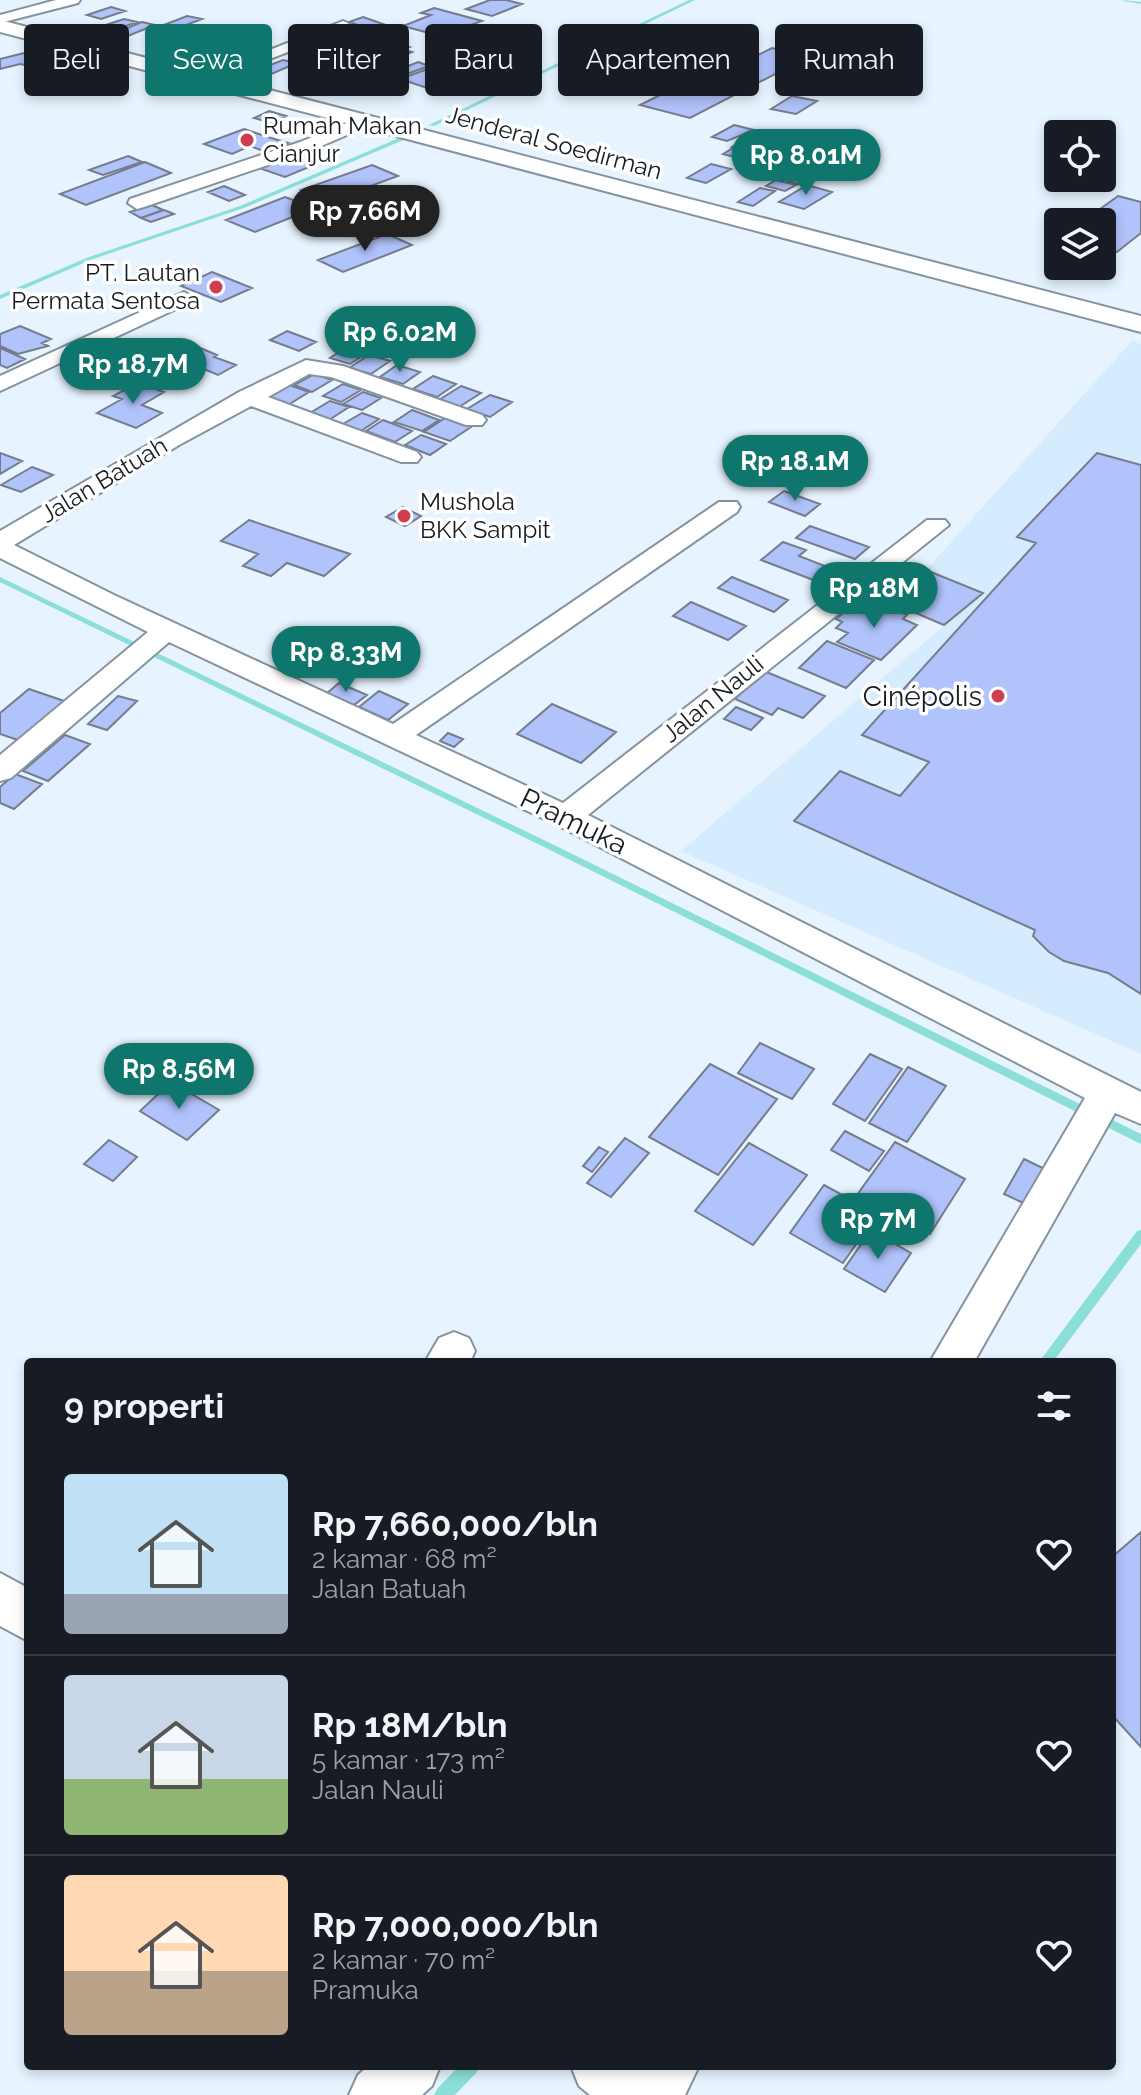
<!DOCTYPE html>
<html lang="id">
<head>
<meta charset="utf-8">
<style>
	:root { --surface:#171b24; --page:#20242c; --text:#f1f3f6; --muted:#9ea1a6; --line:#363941; --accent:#0f766e }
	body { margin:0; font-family:Raleway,sans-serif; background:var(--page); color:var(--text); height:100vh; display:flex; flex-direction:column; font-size:30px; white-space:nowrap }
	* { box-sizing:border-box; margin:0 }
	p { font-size:26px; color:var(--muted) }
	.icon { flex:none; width:44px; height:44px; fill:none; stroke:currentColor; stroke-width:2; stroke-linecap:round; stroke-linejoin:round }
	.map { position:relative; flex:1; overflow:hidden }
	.sheet { position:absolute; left:24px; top:1358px; width:1092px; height:712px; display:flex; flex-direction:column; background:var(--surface); border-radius:8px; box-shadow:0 4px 12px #0003 }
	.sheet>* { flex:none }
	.top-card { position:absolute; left:24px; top:24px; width:1094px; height:72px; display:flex; gap:16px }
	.controls { position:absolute; left:1044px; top:120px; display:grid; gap:16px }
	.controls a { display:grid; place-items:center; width:72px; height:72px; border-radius:8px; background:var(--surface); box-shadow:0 4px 12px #0003; font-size:40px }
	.price { position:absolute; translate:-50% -68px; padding:0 18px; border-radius:28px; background:var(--accent); color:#fff; font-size:26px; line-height:52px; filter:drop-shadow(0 2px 4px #0008) }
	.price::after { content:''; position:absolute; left:50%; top:48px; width:24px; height:18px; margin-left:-12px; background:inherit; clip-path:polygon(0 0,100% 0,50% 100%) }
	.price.selected { background:#222; color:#fff }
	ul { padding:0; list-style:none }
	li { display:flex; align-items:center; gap:24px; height:200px; padding:0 40px }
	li+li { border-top:2px solid var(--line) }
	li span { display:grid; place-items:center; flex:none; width:224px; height:160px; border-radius:8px; color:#555 }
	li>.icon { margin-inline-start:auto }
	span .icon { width:96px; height:96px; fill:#fffc; stroke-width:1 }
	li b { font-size:34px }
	h2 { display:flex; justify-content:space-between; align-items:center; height:96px; padding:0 40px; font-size:34px }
	.pill { padding:0 28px; border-radius:8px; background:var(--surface); box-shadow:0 4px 12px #0003; font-size:28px; line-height:72px }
	.pill.selected { background:var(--accent); color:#fff }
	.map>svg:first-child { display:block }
	.built { fill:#d5ebfe }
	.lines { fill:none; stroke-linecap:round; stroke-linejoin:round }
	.stream { fill:#8cdfd9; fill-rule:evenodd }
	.building { fill:#b0c3fb; stroke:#767c8b; stroke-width:2 }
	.minor-casing { stroke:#84939f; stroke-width:4 }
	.highway-casing { stroke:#84939f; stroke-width:4 }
	.minor { fill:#fff; fill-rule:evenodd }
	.highway { fill:#fff; fill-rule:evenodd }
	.poi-dot { fill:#ce3e4e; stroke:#fff; stroke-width:3 }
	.labels { text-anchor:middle; stroke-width:7; stroke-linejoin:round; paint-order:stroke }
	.far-poi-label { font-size:24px; fill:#161c21; stroke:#fff; text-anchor:start }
	.far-street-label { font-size:24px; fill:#161c21; stroke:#fff }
	.poi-label { font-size:28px; fill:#161c21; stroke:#fff; text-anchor:end }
	.street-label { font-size:28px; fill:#161c21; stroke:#fff }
</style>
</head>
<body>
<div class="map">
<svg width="1141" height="2095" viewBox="0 0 1141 2095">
	<rect width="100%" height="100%" fill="#e7f4ff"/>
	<!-- built -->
	<path class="built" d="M 1132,341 L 1141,344 L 1141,1054 L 681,851 L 982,593 L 926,570 Z"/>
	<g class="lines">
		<!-- stream -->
		<path class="stream" d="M 689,0 L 695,0 L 434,126 L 429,125 Z
			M 1122,0 L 1141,2 L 1141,4 L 1124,1 Z
			M 406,135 L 408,138 L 244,208 L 93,259 L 0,299 L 0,295 L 89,257 L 240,206 Z
			M 0,577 L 550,843 L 1141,1134 L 1141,1144 L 544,847 L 0,582 Z
			M 1141,1230 L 1141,1244 L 1053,1362 L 1039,1362 L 1137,1231 Z
			M 459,2066 L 480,2066 L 477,2072 L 455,2095 L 434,2095 L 437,2089 Z"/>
	</g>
	<!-- building -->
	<path class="building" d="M 490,0 L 506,0 L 522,4 L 492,16 L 466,9 Z
		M 111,7 L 125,11 L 101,19 L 87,15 Z
		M 434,8 L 482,21 L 440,36 L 403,26 L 431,15 L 421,13 Z
		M 187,16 L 202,19 L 170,31 L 156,28 Z
		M 363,17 L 383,24 L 369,29 L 349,22 Z
		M 124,19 L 137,22 L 109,32 L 96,28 Z
		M 142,22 L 155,25 L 123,38 L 110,35 Z
		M 802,25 L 823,30 L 808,37 L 788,32 Z
		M 336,31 L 359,37 L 339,44 L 328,41 L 335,38 L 324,35 Z
		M 313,39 L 334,45 L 315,52 L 294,46 Z
		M 377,43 L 386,46 L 395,43 L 409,47 L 402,49 L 412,52 L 365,70 L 336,65 L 342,63 L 332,60 Z
		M 487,46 L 520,55 L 504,61 L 471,52 Z
		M 772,48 L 808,57 L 690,118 L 640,105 L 726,62 L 738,65 Z
		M 24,53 L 41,57 L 29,62 L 37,64 L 31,66 L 20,64 L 0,69 L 0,59 Z
		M 283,60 L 297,63 L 269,75 L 255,71 Z
		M 418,62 L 429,66 L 407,74 L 396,71 Z
		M 433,67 L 465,73 L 427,88 L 400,79 Z
		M 792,96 L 817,101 L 796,114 L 771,109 Z
		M 269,111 L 286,116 L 271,123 L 254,118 Z
		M 734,125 L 754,130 L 727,141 L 712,137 Z
		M 244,129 L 271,138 L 288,143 L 266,152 L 250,146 L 232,154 L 204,144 Z
		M 764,132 L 786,138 L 771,143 L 753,138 Z
		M 739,142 L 767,149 L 759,154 L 732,147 Z
		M 733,148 L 756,154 L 747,160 L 723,154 Z
		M 301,150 L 328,159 L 285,177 L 259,168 Z
		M 128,156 L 142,162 L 103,175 L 89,170 Z
		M 145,162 L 171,173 L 86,205 L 60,194 Z
		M 711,164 L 731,169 L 706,183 L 687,178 Z
		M 372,165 L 398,176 L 327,202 L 301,190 Z
		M 795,174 L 816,179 L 805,186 L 788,181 Z
		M 776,180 L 796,185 L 785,191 L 766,186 Z
		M 807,185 L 832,192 L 804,209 L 779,202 Z
		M 224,186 L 245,195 L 229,201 L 208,192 Z
		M 760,188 L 775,191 L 753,206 L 738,202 Z
		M 1118,196 L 1141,202 L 1141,233 L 1117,252 L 1102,248 L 1102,222 L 1082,222 Z
		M 285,197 L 315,208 L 255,232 L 226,220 Z
		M 152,205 L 163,210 L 141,218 L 130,212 Z
		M 164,210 L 174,214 L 151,222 L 141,218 Z
		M 387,234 L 412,245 L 343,272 L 318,260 Z
		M 212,272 L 252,288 L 221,302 L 181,286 Z
		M 20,326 L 51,339 L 42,343 L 48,346 L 18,354 L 0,346 L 0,334 Z
		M 287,331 L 316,342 L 299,351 L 270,340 Z
		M 198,347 L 217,355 L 214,357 L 236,365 L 218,375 L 177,358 Z
		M 347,347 L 367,353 L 350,364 L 330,358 Z
		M 0,348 L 25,359 L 7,368 L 0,365 Z
		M 369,355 L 390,361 L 371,374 L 349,368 Z
		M 397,365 L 420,372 L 403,384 L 380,377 Z
		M 314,374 L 332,380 L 312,392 L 294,385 Z
		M 433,376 L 456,384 L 437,397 L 413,389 Z
		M 137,383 L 164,392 L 142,405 L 162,413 L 136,428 L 97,413 L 122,399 L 113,396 Z
		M 284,383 L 309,392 L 288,405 L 263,395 Z
		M 343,384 L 361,390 L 341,402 L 323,396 Z
		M 461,386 L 481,393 L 459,407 L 439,400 Z
		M 363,392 L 381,398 L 362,410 L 343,404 Z
		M 490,395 L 512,402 L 490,417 L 467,409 Z
		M 330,401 L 349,407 L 329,420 L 310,413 Z
		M 412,410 L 439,420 L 422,431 L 394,422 Z
		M 362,413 L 379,419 L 361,431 L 343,424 Z
		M 445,418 L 471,427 L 450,441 L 424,432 Z
		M 383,420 L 412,431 L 395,442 L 366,431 Z
		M 421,435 L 446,444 L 430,455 L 405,445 Z
		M 0,453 L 22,461 L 0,474 Z
		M 1097,453 L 1141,465 L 1141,994 L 1108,973 L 1064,961 L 1049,952 L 1033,936 L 1035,930 L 794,821 L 840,771 L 900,796 L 929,762 L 862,735 L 1036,543 L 1017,537 Z
		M 32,467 L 53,475 L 21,492 L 1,485 Z
		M 784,491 L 820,504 L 805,516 L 769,502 Z
		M 403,507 L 421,516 L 405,526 L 386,517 Z
		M 249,520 L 350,554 L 324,576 L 287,563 L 271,576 L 243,566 L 258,554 L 221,541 Z
		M 810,526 L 869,547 L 855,559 L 796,538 Z
		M 783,542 L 806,550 L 799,556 L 830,568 L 816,581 L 761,560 Z
		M 914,564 L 926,570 L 983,593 L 944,625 L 876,596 Z
		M 732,577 L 788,600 L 774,612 L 718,588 Z
		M 691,602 L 746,626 L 728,640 L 673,616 Z
		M 863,604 L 883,612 L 888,607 L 907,615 L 903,619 L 917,625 L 881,660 L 837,642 L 848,633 L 836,628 L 842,622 L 836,619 L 851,606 L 858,609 Z
		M 827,641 L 874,660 L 846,688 L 799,668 Z
		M 764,671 L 825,696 L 803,718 L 778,708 L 772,715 L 735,699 Z
		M 339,683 L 367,695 L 354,705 L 326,694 Z
		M 29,689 L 64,701 L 18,740 L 0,734 L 0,713 Z
		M 379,691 L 408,704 L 388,720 L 359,707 Z
		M 118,696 L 137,701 L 107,730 L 88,724 Z
		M 552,704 L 616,732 L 581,763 L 517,734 Z
		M 736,707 L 763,718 L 751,730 L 724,719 Z
		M 448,733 L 463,739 L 454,747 L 440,741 Z
		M 65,735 L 90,744 L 48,781 L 23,771 Z
		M 15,774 L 42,784 L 14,809 L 0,803 L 0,787 Z
		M 760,1043 L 814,1069 L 792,1099 L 738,1073 Z
		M 870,1054 L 902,1069 L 865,1121 L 833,1104 Z
		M 710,1064 L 777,1099 L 718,1175 L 649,1137 Z
		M 908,1067 L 946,1086 L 907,1142 L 869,1123 Z
		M 171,1082 L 219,1110 L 187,1140 L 140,1111 Z
		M 845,1131 L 884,1151 L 869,1171 L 831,1150 Z
		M 625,1138 L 649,1153 L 611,1197 L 587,1183 Z
		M 109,1140 L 137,1157 L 113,1181 L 84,1164 Z
		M 895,1142 L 965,1179 L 930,1234 L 857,1195 Z
		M 749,1143 L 807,1175 L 753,1245 L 695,1211 Z
		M 599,1147 L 608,1152 L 592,1172 L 583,1166 Z
		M 1024,1159 L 1051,1172 L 1032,1207 L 1004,1194 Z
		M 824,1185 L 877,1214 L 843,1263 L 790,1233 Z
		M 871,1230 L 911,1253 L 885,1292 L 844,1269 Z
		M 1141,1532 L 1141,1747 L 1112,1715 L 1112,1557 Z"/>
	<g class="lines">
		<defs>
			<path id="minor" d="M 56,0 L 80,0 L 78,3 L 0,23 L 0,15 Z
				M 343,21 L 348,23 L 348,29 L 223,77 L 217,79 L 209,74 Z
				M 364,116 L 370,117 L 373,121 L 370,125 L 312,150 L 144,207 L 137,209 L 128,203 L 130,199 L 300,142 Z
				M 184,292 L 194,298 L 191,302 L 0,391 L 0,376 Z
				M 306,360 L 343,366 L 482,415 L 486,420 L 482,425 L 466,425 L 331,377 L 309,374 L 268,397 L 417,452 L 421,457 L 417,462 L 401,462 L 251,406 L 179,445 L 14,545 L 114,595 L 393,724 L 719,502 L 737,502 L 740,507 L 737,512 L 416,735 L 563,803 L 927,520 L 945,520 L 949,525 L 588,815 L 1141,1092 L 1141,1124 L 1115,1113 L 974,1362 L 930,1362 L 1085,1098 L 555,824 L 169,642 L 11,778 L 0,781 L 0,755 L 148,632 L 0,558 L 0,531 L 239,392 Z
				M 454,1332 L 469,1338 L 475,1351 L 470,1362 L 425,1362 L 439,1338 Z
				M 0,1573 L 28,1588 L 28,1641 L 0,1626 Z
				M 368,2066 L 440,2066 L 432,2086 L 422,2095 L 349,2095 L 358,2075 Z
				M 571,2066 L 699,2066 L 685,2095 L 590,2095 L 579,2086 Z"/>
			<path id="highway" d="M 0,20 L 1141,316 L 1141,332 L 0,32 Z"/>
		</defs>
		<!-- minor casing -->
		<use href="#minor" class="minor-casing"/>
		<!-- highway casing -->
		<use href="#highway" class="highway-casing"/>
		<!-- minor -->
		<use href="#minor" class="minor"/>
		<!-- highway -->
		<use href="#highway" class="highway"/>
	</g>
	<!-- markers -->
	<g class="poi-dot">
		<circle cx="247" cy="140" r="8"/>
		<circle cx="216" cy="287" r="8"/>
		<circle cx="404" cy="516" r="8"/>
		<circle cx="998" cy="696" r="8"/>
	</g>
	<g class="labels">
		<!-- far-poi labels -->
		<g class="far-poi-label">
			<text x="263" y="134">Rumah Makan<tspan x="263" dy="28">Cianjur</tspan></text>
			<text x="200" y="281" text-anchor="end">PT. Lautan<tspan x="200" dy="28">Permata Sentosa</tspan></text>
			<text x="420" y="510">Mushola<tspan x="420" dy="28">BKK Sampit</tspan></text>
		</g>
		<!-- far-street labels -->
		<g class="far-street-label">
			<text transform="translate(554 143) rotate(15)" y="8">Jenderal Soedirman</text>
			<text transform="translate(104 480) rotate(-31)" y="8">Jalan Batuah</text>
			<text transform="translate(713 699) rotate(-39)" y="8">Jalan Nauli</text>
		</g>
		<!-- poi labels -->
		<g class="poi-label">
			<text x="982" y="706">Cinépolis</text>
		</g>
		<!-- street labels -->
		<g class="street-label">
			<text transform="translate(574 821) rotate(26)" y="10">Pramuka</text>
		</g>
	</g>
</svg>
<div class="controls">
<a><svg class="icon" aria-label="locate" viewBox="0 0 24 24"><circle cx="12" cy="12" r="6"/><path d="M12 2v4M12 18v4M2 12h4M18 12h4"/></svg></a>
<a><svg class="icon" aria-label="layers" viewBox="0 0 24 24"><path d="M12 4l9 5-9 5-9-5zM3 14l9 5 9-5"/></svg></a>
</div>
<b class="price" style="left:806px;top:197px">Rp 8.01M</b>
<b class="price selected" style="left:365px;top:253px">Rp 7.66M</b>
<b class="price" style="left:400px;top:374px">Rp 6.02M</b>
<b class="price" style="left:133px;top:406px">Rp 18.7M</b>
<b class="price" style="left:795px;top:503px">Rp 18.1M</b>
<b class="price" style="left:874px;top:630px">Rp 18M</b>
<b class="price" style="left:346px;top:694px">Rp 8.33M</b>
<b class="price" style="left:179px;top:1111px">Rp 8.56M</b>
<b class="price" style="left:878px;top:1261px">Rp 7M</b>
<div class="top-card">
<a class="pill">Beli</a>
<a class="pill selected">Sewa</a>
<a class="pill">Filter</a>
<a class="pill">Baru</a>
<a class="pill">Apartemen</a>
<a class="pill">Rumah</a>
</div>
<section class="sheet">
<h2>9 properti<svg class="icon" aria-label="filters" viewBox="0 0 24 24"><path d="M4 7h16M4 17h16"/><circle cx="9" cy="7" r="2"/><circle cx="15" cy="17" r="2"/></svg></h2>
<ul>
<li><span style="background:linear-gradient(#bfe0f5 75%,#9aa5b1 0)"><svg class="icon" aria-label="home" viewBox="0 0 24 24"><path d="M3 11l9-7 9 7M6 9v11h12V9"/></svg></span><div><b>Rp 7,660,000/bln</b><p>2 kamar · 68 m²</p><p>Jalan Batuah</p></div><svg class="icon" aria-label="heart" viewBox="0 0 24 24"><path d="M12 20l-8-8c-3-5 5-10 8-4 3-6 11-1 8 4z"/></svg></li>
<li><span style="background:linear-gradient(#c9d6e8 65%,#8fb573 0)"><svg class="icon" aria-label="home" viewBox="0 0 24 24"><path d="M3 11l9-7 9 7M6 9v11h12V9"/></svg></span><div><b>Rp 18M/bln</b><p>5 kamar · 173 m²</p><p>Jalan Nauli</p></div><svg class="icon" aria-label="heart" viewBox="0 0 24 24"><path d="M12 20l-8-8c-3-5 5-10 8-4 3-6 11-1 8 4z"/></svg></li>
<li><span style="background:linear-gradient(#ffd9b3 60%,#b9a48a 0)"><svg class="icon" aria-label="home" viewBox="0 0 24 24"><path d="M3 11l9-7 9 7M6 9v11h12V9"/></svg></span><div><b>Rp 7,000,000/bln</b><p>2 kamar · 70 m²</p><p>Pramuka</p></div><svg class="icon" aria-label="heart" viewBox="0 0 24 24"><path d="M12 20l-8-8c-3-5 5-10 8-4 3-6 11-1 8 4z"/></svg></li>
</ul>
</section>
</div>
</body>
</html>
